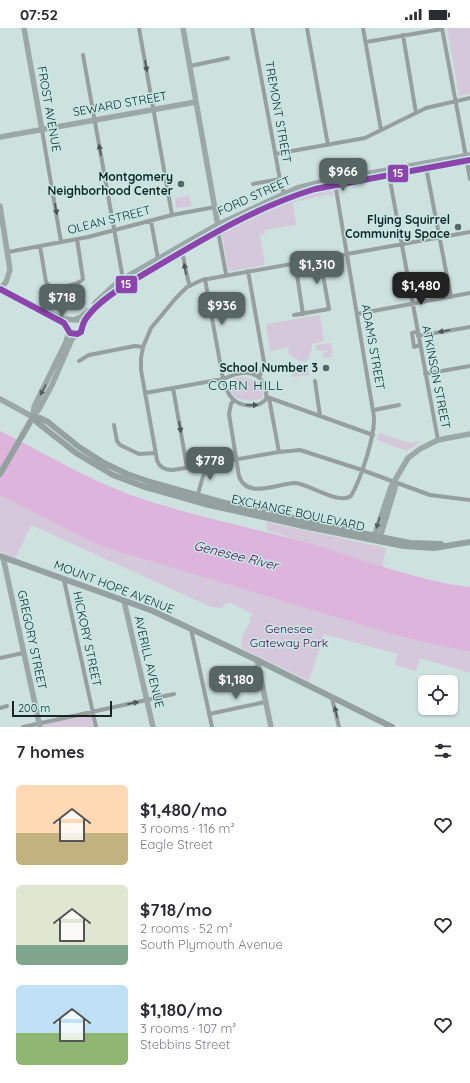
<!DOCTYPE html>
<html lang="en">
<head>
<meta charset="utf-8">
<style>
	:root { --surface:#fff; --page:#f7f7f7; --text:#2b2b33; --muted:#7c7c81; --accent:#576665 }
	body { margin:0; font-family:Quicksand,sans-serif; background:var(--page); color:var(--text); height:100vh; display:flex; flex-direction:column; font-size:15px; white-space:nowrap }
	* { box-sizing:border-box; margin:0 }
	p { font-size:13px; color:var(--muted) }
	.icon { flex:none; width:22px; height:22px; fill:none; stroke:currentColor; stroke-width:2; stroke-linecap:round; stroke-linejoin:round }
	.map { position:relative; height:699px; overflow:hidden }
	.side { display:flex; flex-direction:column; background:var(--surface); flex:1 }
	.side>* { flex:none }
	.controls { position:absolute; left:418px; top:647px; display:grid; gap:8px }
	.controls a { display:grid; place-items:center; width:40px; height:40px; border-radius:6px; background:var(--surface); box-shadow:0 1px 3px #0004; font-size:20px }
	.scale { position:absolute; left:12px; bottom:10px; width:100px; box-sizing:border-box; padding-left:4px; border:2px solid #172423; border-top:0; font-size:11px; line-height:14px; white-space:nowrap; color:#172423; -webkit-text-stroke:3px #c5e9e5; paint-order:stroke }
	.price { position:absolute; translate:-50% -34px; padding:0 9px; border-radius:8px; background:var(--accent); color:#fff; font-size:13px; line-height:26px; filter:drop-shadow(0 1px 2px #0008) }
	.price::after { content:''; position:absolute; left:50%; top:24px; width:12px; height:9px; margin-left:-6px; background:inherit; clip-path:polygon(0 0,100% 0,50% 100%) }
	.price.on { background:#222; color:#fff }
	ul { padding:0; list-style:none }
	li { display:flex; align-items:center; gap:12px; height:100px; padding:0 16px }
	li span { display:grid; place-items:center; flex:none; width:112px; height:80px; border-radius:6px; color:#555 }
	li>.icon { margin-inline-start:auto }
	span .icon { width:48px; height:48px; fill:#fffc; stroke-width:1 }
	li b { font-size:17px }
	h2 { display:flex; justify-content:space-between; align-items:center; height:48px; padding:0 16px; font-size:17px }
	.status { display:flex; justify-content:space-between; align-items:center; height:28px; padding:0 20px; background:var(--surface); direction:ltr }
	.status svg { height:11px; fill:currentColor }
	.map>svg:first-child { display:block }
	.green { fill:#d6c8db }
	.water { fill:#dcb4dc }
	.lines { fill:none; stroke-linecap:round; stroke-linejoin:round }
	.street { stroke:#969f9e; stroke-width:4 }
	.secondary { stroke:#9ba8a7; stroke-width:5.5 }
	.primary { stroke:#95a1a0; stroke-width:6 }
	.bus-1-casing { stroke:#c5e9e5; stroke-width:9 }
	.bus-1 { stroke:#8e44ad; stroke-width:6 }
	.oneway { fill:#4a5554 }
	.oneway2 { fill:#525f5e }
	.poi-dot { fill:#576665; stroke:#c5e9e5; stroke-width:1.5 }
	.labels { text-anchor:middle; stroke-width:3; stroke-linejoin:round; paint-order:stroke }
	.street-label { font-size:12px; fill:#172423; stroke:#c5e9e5 }
	.poi-label { font-size:12px; font-weight:bold; fill:#172423; stroke:#c5e9e5; text-anchor:end }
	.park-label { font-size:12px; fill:#52004e; stroke:#c5e9e5 }
	.neighbourhood-label { font-size:13px; letter-spacing:1px; fill:#172423; stroke:#c5e9e5 }
	.water-label { font-size:13px; font-style:italic; fill:#580854; stroke:#c5e9e5 }
	.line-badge { stroke:#c5e9e5; stroke-width:1.5 }
	.badge-label { font-size:11px; text-anchor:middle; font-weight:bold; fill:#fff }
</style>
</head>
<body>
<div class="status"><b>07:52</b><svg viewBox="0 0 49 12"><path d="M0 12V9h3v3zM5 12V6h3v6zM10 12V3h3v9zM15 12V0h3v12zM26 1h20v11H26zM47 4h2v5h-2z"/></svg></div>
<div class="map">
<svg width="470" height="699" viewBox="0 0 470 699">
	<rect width="100%" height="100%" fill="#cde1df"/>
	<!-- green -->
	<path class="green" d="M 447,0 L 470,0 L 470,66 L 459,68 Z
		M 331,160 L 333,162 L 333,169 L 331,169 L 330,166 L 293,174 L 296,197 L 265,202 L 265,206 L 260,206 L 265,237 L 231,243 L 228,242 L 222,205 L 223,203 L 298,168 L 311,163 Z
		M 189,168 L 192,178 L 176,180 L 175,170 Z
		M 320,287 L 324,313 L 312,316 L 312,317 C 308,339 306,337 288,326 L 289,319 L 270,323 L 266,296 Z
		M 331,315 L 333,325 L 331,326 L 331,329 L 324,330 L 323,325 L 328,324 L 326,322 L 320,323 L 316,321 L 316,317 Z
		M 308,338 L 309,347 L 293,349 L 292,341 Z
		M 242,349 C 252,350 268,356 262,370 C 251,375 227,373 230,356 L 237,350 Z
		M 379,405 L 410,415 L 418,413 L 419,415 L 407,423 L 377,412 Z
		M 0,467 L 90,513 L 113,522 L 402,609 L 470,624 L 470,645 L 420,630 L 416,643 L 395,637 L 397,626 L 324,606 L 309,653 L 241,620 L 242,610 L 250,593 L 249,592 L 252,586 L 231,575 L 227,575 L 221,580 L 211,579 L 31,497 L 15,531 L 0,523 Z
		M 266,494 L 386,520 L 382,540 L 267,502 Z
		M 91,685 L 94,699 L 43,699 L 43,696 Z"/>
	<!-- water -->
	<path class="water" d="M 0,403 C 42,424 84,449 128,466 C 189,488 256,500 318,518 C 369,533 417,553 470,559 L 470,624 L 402,609 L 113,522 L 90,513 L 0,467 Z"/>
	<g class="lines">
		<!-- street -->
		<path class="street" d="M 139,0 L 172,187
			M 252,0 L 281,157 L 286,171
			M 307,0 L 328,117
			M 363,0 L 381,102
			M 442,0 L 470,151
			M 403,7 L 416,85
			M 366,14 L 442,1
			M 83,27 L 123,251
			M 190,38 L 228,30
			M 42,102 L 61,214
			M 275,126 L 365,110 L 426,80 L 470,70
			M 426,139 L 451,269
			M 389,147 L 438,412
			M 253,156 L 280,151
			M 151,193 L 158,231
			M 218,203 L 226,246
			M 470,204 L 202,252 L 187,259 L 176,270 L 151,300 L 143,319 L 141,330 L 141,342 L 157,432 C 159,439 165,442 173,442 L 279,424 L 300,422 L 362,442 L 430,467 L 470,472
			M 40,218 L 46,254 L 51,260 C 61,259 77,258 83,251 L 77,211
			M 182,223 L 188,252 L 190,258
			M 8,224 L 88,209 L 172,187 L 215,179
			M 295,234 L 303,286
			M 248,243 L 264,334 L 262,343 L 259,349
			M 408,256 L 447,249
			M 357,286 L 470,265
			M 294,287 L 329,281 L 320,230
			M 417,304 L 412,305 L 414,319 L 420,317
			M 418,308 L 470,299
			M 79,333 L 89,327 L 135,318 L 143,319
			M 425,346 L 470,338
			M 315,353 L 320,388
			M 173,360 L 187,439
			M 145,365 L 223,351 C 237,345 255,339 264,356 C 266,361 267,366 266,371 C 258,381 239,379 231,369 C 227,364 225,357 223,351 L 205,251
			M 267,369 L 373,407
			M 269,370 L 279,424
			M 234,372 L 231,376 L 229,386 L 239,448 C 247,472 278,455 295,455 C 310,456 338,477 351,468 C 361,451 375,408 374,389 L 335,155
			M 374,382 L 399,377
			M 114,397 L 117,413 L 120,417 L 139,426 L 155,425
			M 197,469 L 204,445 L 204,437
			M 64,552 L 96,699
			M 191,601 L 212,699
			M 0,630 L 23,625
			M 332,670 L 339,699
			M 0,680 L 7,678
			M 209,686 L 265,674
			M 23,699 L 174,666"/>
		<!-- secondary -->
		<path class="secondary" d="M 24,0 L 42,102
			M 183,0 L 218,198
			M 0,109 L 196,74
			M 0,178 L 10,242 L 6,254 L 0,261
			M 0,261 L 63,291 L 77,292
			M 95,275 L 111,260 L 121,252 L 217,197 L 297,160 L 321,154 L 470,127
			M 74,292 L 81,289 L 88,283
			M 0,371 L 33,389
			M 33,389 L 39,381 L 52,357 L 72,311 L 81,303 L 86,290 L 104,271 L 127,256 L 218,203 L 303,164 L 335,157 L 470,132
			M 33,389 L 34,379 L 66,314 L 68,307 L 68,301
			M 373,512 L 391,459 L 408,430 L 420,421 L 438,412 L 470,406
			M 379,513 L 395,460 L 395,454
			M 3,529 L 40,699
			M 124,573 L 153,699
			M 257,632 L 271,699"/>
		<!-- primary -->
		<path class="primary" d="M 33,389 L 38,395 L 76,425 L 113,447 L 142,458 L 209,477 L 308,499 L 404,518 L 434,520 L 470,514
			M 33,389 L 40,390 L 48,394 L 79,419 L 104,435 L 127,446 L 150,454 L 221,474 L 380,509 L 410,515 L 441,516
			M 0,446 L 33,389
			M 0,528 L 153,583 L 257,632 L 392,699"/>
		<defs>
			<path id="bus-1" d="M 0,261 L 64,295 L 70,305 L 77,306 L 81,304 C 82,300 83,295 85,292 C 94,278 109,268 122,259 C 184,223 246,182 315,161 L 470,132"/>
		</defs>
		<!-- bus-1 casing -->
		<use href="#bus-1" class="bus-1-casing"/>
		<!-- bus-1 -->
		<use href="#bus-1" class="bus-1"/>
	</g>
	<!-- one-way arrows -->
	<defs><path id="oneway-solid" d="M-6-.8H1V-3.2L6.5 0L1 3.2V.8H-6Z"/></defs>
	<g class="oneway">
		<use href="#oneway-solid" transform="translate(146 38) rotate(80)"/>
		<use href="#oneway-solid" transform="translate(100 122) rotate(-100)"/>
		<use href="#oneway-solid" transform="translate(56 181) rotate(80)"/>
		<use href="#oneway-solid" transform="translate(185 241) rotate(-100)"/>
		<use href="#oneway-solid" transform="translate(444 303) rotate(170)"/>
		<use href="#oneway-solid" transform="translate(252 377)"/>
		<use href="#oneway-solid" transform="translate(180 399) rotate(80)"/>
		<use href="#oneway-solid" transform="translate(133 675) rotate(-12)"/>
		<use href="#oneway-solid" transform="translate(336 684) rotate(-103)"/>
	</g>
	<g class="oneway2">
		<use href="#oneway-solid" transform="translate(43 362) rotate(118)"/>
		<use href="#oneway-solid" transform="translate(378 495) rotate(108)"/>
	</g>
	<!-- markers -->
	<g class="poi-dot">
		<circle cx="181" cy="156" r="4"/>
		<circle cx="458" cy="199" r="4"/>
		<circle cx="326" cy="340" r="4"/>
	</g>
	<g class="labels">
		<!-- street labels -->
		<g class="street-label">
			<text transform="translate(120 76) rotate(-10)" y="4">SEWARD STREET</text>
			<text transform="translate(49 81) rotate(80)" y="4">FROST AVENUE</text>
			<text transform="translate(278 84) rotate(80)" y="4">TREMONT STREET</text>
			<text transform="translate(254 168) rotate(-24)" y="4">FORD STREET</text>
			<text transform="translate(109 192) rotate(-14)" y="4">OLEAN STREET</text>
			<text transform="translate(373 319) rotate(80)" y="4">ADAMS STREET</text>
			<text transform="translate(436 349) rotate(79)" y="4">ATKINSON STREET</text>
			<text transform="translate(298 485) rotate(12)" y="4">EXCHANGE BOULEVARD</text>
			<text transform="translate(114 559) rotate(21)" y="4">MOUNT HOPE AVENUE</text>
			<text transform="translate(87 611) rotate(78)" y="4">HICKORY STREET</text>
			<text transform="translate(32 612) rotate(78)" y="4">GREGORY STREET</text>
			<text transform="translate(149 634) rotate(77)" y="4">AVERILL AVENUE</text>
		</g>
		<!-- poi labels -->
		<g class="poi-label">
			<text x="173" y="153">Montgomery<tspan x="173" dy="14">Neighborhood Center</tspan></text>
			<text x="450" y="196">Flying Squirrel<tspan x="450" dy="14">Community Space</tspan></text>
			<text x="318" y="344">School Number 3</text>
		</g>
		<!-- park labels -->
		<g class="park-label">
			<text x="289" y="605">Genesee<tspan x="289" dy="14">Gateway Park</tspan></text>
		</g>
		<!-- neighbourhood labels -->
		<g class="neighbourhood-label">
			<text x="246" y="362">CORN HILL</text>
		</g>
		<!-- water labels -->
		<g class="water-label">
			<text transform="translate(236 527) rotate(14)" y="5">Genesee River</text>
		</g>
	</g>
	<g class="line-badge">
		<rect x="387" y="136" width="22" height="19" rx="4" fill="#8e44ad"/>
		<rect x="115" y="247" width="23" height="19" rx="4" fill="#8e44ad"/>
	</g>
	<g class="badge-label">
		<text x="398" y="149">15</text>
		<text x="126" y="260">15</text>
	</g>
</svg>
<div class="controls">
<a><svg class="icon" aria-label="locate" viewBox="0 0 24 24"><circle cx="12" cy="12" r="6"/><path d="M12 2v4M12 18v4M2 12h4M18 12h4"/></svg></a>
</div>
<div class="scale">200 m</div>
<b class="price" style="left:343px;top:164px">$966</b>
<b class="price" style="left:317px;top:257px">$1,310</b>
<b class="price on" style="left:421px;top:278px">$1,480</b>
<b class="price" style="left:62px;top:290px">$718</b>
<b class="price" style="left:222px;top:298px">$936</b>
<b class="price" style="left:210px;top:453px">$778</b>
<b class="price" style="left:236px;top:672px">$1,180</b>
</div>
<section class="side">
<h2>7 homes<svg class="icon" aria-label="filters" viewBox="0 0 24 24"><path d="M4 7h16M4 17h16"/><circle cx="9" cy="7" r="2"/><circle cx="15" cy="17" r="2"/></svg></h2>
<ul>
<li><span style="background:linear-gradient(#ffd9b3 60%,#c2b280 0)"><svg class="icon" aria-label="home" viewBox="0 0 24 24"><path d="M3 11l9-7 9 7M6 9v11h12V9"/></svg></span><div><b>$1,480/mo</b><p>3 rooms · 116 m²</p><p>Eagle Street</p></div><svg class="icon" aria-label="heart" viewBox="0 0 24 24"><path d="M12 20l-8-8c-3-5 5-10 8-4 3-6 11-1 8 4z"/></svg></li>
<li><span style="background:linear-gradient(#dfe7d0 75%,#7fa58c 0)"><svg class="icon" aria-label="home" viewBox="0 0 24 24"><path d="M3 11l9-7 9 7M6 9v11h12V9"/></svg></span><div><b>$718/mo</b><p>2 rooms · 52 m²</p><p>South Plymouth Avenue</p></div><svg class="icon" aria-label="heart" viewBox="0 0 24 24"><path d="M12 20l-8-8c-3-5 5-10 8-4 3-6 11-1 8 4z"/></svg></li>
<li><span style="background:linear-gradient(#bfe0f5 60%,#8fb573 0)"><svg class="icon" aria-label="home" viewBox="0 0 24 24"><path d="M3 11l9-7 9 7M6 9v11h12V9"/></svg></span><div><b>$1,180/mo</b><p>3 rooms · 107 m²</p><p>Stebbins Street</p></div><svg class="icon" aria-label="heart" viewBox="0 0 24 24"><path d="M12 20l-8-8c-3-5 5-10 8-4 3-6 11-1 8 4z"/></svg></li>
</ul>
</section>
</body>
</html>
